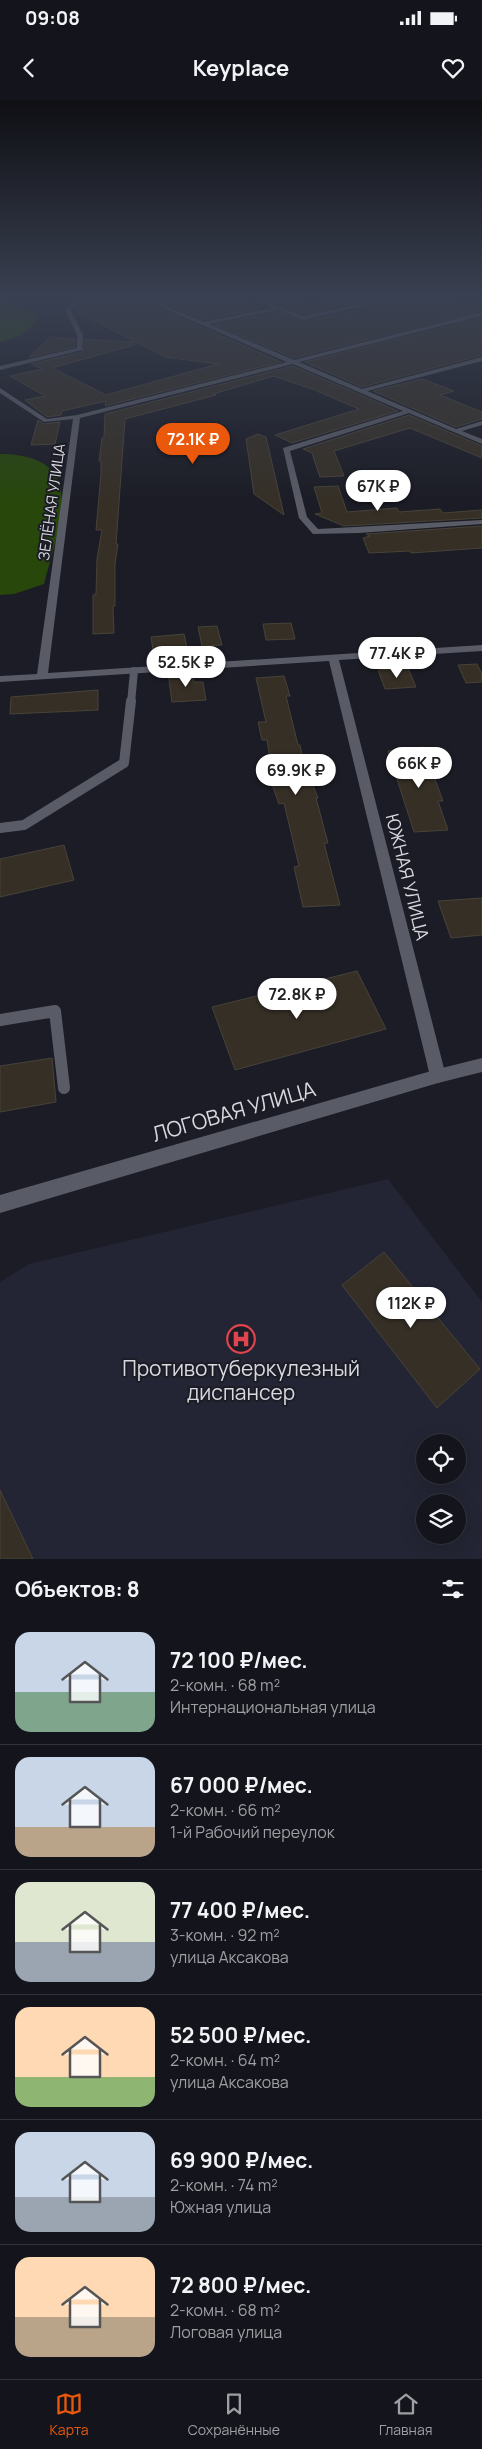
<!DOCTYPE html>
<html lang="ru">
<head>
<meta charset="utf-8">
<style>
	:root { --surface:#14151c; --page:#1d1e25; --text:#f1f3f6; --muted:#9d9fa3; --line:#33343b; --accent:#ea580c }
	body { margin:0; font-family:Manrope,sans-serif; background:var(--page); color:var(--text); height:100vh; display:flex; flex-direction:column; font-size:19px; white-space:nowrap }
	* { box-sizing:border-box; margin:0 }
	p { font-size:16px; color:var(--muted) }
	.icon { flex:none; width:28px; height:28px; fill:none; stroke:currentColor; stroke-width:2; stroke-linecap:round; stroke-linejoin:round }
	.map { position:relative; height:1459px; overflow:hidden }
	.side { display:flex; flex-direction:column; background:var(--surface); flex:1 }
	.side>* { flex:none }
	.controls { position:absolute; left:416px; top:1334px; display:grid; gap:10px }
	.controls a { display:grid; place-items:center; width:50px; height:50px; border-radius:50%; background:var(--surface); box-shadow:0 5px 20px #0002,0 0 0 1px var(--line); font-size:25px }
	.price { position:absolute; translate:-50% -42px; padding:0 11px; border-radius:18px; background:#fff; color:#222; font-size:16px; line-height:32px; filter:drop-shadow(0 1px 2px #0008) }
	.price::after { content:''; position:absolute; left:50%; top:30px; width:15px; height:11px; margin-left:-8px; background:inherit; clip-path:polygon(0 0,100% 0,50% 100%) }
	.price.on { background:var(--accent); color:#fff }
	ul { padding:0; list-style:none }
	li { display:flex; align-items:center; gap:15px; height:125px; padding:0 15px }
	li+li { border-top:1px solid var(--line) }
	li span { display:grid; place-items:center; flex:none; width:140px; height:100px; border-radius:15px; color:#555 }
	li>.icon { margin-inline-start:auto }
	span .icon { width:60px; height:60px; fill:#fffc; stroke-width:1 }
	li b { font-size:21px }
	h2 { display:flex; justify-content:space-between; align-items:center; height:60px; padding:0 15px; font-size:21px }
	.status { display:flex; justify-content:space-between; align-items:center; height:35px; padding:0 25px; background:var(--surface); direction:ltr }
	.status svg { height:14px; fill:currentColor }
	header { display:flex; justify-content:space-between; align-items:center; height:65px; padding:0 15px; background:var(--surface); font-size:22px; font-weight:700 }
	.dock { display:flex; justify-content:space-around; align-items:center; height:70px; border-top:1px solid var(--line); background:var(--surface); font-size:14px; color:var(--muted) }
	.dock a { display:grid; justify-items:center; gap:2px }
	.dock .on { color:var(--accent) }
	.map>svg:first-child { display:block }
	.built { fill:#232534; fill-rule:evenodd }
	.green { fill:#27470b }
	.building { fill:#352f26; stroke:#484339 }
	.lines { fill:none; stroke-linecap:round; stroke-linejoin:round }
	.service-far2 { stroke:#595b66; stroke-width:8 }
	.service-far1 { stroke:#595b66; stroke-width:10 }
	.service { stroke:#595b66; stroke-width:12 }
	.minor { fill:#595b66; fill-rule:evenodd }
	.tertiary { fill:#595b66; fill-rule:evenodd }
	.labels { text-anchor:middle; stroke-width:4; stroke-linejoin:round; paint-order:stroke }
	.far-street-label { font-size:15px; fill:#d8d9df; stroke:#1b1c25 }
	.street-label { font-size:18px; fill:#d8d9df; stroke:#1b1c25 }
	.near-street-label { font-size:21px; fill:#d8d9df; stroke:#1b1c25 }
	.near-poi-label { font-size:21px; fill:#d8d9df; stroke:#1b1c25 }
</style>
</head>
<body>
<div class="status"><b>09:08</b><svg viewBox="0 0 49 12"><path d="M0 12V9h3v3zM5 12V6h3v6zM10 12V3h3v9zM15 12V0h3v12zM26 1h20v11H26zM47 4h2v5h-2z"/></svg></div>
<header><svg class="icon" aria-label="back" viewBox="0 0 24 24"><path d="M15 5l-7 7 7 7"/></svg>Keyplace<svg class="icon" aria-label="heart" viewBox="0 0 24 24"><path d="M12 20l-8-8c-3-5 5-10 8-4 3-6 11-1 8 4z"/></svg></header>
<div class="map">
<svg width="482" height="1459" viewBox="0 0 482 1459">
	<rect width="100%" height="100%" fill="#1b1c25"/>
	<!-- built -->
	<path class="built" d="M 388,1079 L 482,1202 L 482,1459 L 0,1459 L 0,1182 L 29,1164 ZM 425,1342 L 458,1342 L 458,1375 L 425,1375 ZM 425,1402 L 458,1402 L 458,1435 L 425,1435 Z"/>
	<!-- green -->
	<path class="green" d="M 0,199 L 33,213 L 37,218 L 35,224 L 19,236 L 0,242 Z
		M 0,354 C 92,355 58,427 44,484 L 14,494 L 0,495 Z"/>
	<!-- building -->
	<path class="building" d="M 138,198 L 139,200 L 281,262 L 105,306 L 106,301 L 62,311 L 61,315 L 47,317 L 25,300 L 45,296 L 10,276 L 43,269 L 31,264 L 82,252 L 85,239 L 133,242 L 134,245 L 52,268 L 106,295 L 218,264 L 165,257 L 73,210 Z
		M 153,198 L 240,200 L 261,208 L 204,220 Z
		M 345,198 L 371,200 L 303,214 L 280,205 L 293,202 L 308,207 Z
		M 385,198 L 434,198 L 480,211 L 294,258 L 215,225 L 278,212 L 303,222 L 384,204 Z
		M 482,218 L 482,255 L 362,287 L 305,262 Z
		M 51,237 L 75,239 L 75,247 L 29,257 Z
		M 293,266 L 398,311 L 292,343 L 275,335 L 359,309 L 312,289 L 274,276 L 213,294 L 216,295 L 125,319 L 116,444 L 118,444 L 115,464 L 115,506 L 113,506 L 114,533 L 93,534 L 93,495 L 96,494 L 97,459 L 102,430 L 96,430 L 101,374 L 101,361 L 99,361 L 102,338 L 104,338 L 105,314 Z
		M 422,279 L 454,291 L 440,295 L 482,312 L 482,319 L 456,327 L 373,291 Z
		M 409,315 L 482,346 L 482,358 L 410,328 L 334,351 L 344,376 L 320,377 L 312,353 L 303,349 Z
		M 38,320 L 44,324 L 60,322 L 55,344 L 31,345 Z
		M 258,334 L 266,337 L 284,415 L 254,394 L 246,339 Z
		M 338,386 L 347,412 L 397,408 L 399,412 L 440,409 L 443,413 L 482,410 L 482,418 L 344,426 L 315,414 L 322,413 L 314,387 Z
		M 482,426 L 482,448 L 411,453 L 410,451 L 369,453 L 363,438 L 370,436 L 366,434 Z
		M 291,523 L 295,539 L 266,540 L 263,524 Z
		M 217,526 L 222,545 L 202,546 L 198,527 Z
		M 184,534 L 190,562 L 167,563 L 166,555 L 154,556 L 151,537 Z
		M 477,564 L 482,574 L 482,582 L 466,583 L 458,565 Z
		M 408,568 L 416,587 L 385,589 L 378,570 Z
		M 192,572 L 194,582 L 203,582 L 206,600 L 172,602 L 168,573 Z
		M 284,576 L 290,596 L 286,596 L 298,645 L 300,645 L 304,664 L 318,698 L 316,698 L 328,743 L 324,743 L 340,805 L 303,807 L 294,767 L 299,766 L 284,703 L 279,704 L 269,676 L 273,676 L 267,640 L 262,640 L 258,622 L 266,622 L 256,578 Z
		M 98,590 L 98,610 L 10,614 L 11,597 Z
		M 423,647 L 443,701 L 438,701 L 448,730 L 414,732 L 388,651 Z
		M 64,745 L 74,780 L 0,797 L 0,759 Z
		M 482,798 L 482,835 L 451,838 L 438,801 Z
		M 357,871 L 386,929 L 235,970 L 212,907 Z
		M 52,958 L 56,1002 L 0,1012 L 0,966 Z
		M 384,1152 L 480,1269 L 437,1308 L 342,1185 Z
		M 0,1390 L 33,1459 L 0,1459 Z"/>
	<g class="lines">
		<!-- service-far2 -->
		<path class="service-far2" d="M 131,603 L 134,571"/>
		<!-- service-far1 -->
		<path class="service-far1" d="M 0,728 L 24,725 L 124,663 L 131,601"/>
		<!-- service -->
		<path class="service" d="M 0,920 L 55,911 L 64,988"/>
		<!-- minor -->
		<path class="minor" d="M 93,198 L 106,198 L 82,203 L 70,209 L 83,235 L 82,250 L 0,270 L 0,266 L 77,248 L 77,235 L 64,208 L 79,201 Z
			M 140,198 L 147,198 L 204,222 L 272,208 L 253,198 L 260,198 L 303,216 L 375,201 L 371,198 L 378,198 L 383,201 L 303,220 L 278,210 L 209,224 L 294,260 L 482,212 L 482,216 L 299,262 L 362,289 L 482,257 L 482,261 L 367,291 L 456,329 L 482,321 L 482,325 L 462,331 L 482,339 L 482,344 L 409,313 L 290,351 L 307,417 L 318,429 L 482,420 L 482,424 L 359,433 L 313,434 L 299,418 L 283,348 L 403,311 L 293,264 L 80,318 L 48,573 L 482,545 L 482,551 L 339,560 L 446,976 L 444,981 L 438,983 L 432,981 L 430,976 L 329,561 L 0,582 L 0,576 L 37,574 L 73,319 L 44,322 L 0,293 L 0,288 L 47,319 L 77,315 L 287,262 Z"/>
		<!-- tertiary -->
		<path class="tertiary" d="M 482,958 L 482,972 L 438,983 L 0,1113 L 0,1095 L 438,969 Z"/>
	</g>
	<!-- sky -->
	<linearGradient id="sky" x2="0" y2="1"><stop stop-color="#0f0f14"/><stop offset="0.49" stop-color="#394051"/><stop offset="1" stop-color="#394051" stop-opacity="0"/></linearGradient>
	<rect width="482" height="403" fill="url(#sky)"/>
	<!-- icons -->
	<defs>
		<symbol id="hospital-ring" viewBox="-11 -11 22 22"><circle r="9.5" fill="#1b1c25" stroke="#e0444e" stroke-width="1.5"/><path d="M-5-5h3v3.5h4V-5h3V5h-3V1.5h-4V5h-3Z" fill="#e0444e"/></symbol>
	</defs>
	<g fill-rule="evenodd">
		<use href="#hospital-ring" x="225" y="1223" width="32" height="32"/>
	</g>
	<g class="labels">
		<!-- far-street labels -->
		<g class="far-street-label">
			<text transform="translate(52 402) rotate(-82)" y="5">ЗЕЛЁНАЯ УЛИЦА</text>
		</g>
		<!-- street labels -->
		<g class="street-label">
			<text transform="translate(407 777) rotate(76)" y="6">ЮЖНАЯ УЛИЦА</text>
		</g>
		<!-- near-street labels -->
		<g class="near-street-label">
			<text transform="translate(234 1012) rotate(-16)" y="7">ЛОГОВАЯ УЛИЦА</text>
		</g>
		<!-- near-poi labels -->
		<g class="near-poi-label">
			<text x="241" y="1276">Противотуберкулезный<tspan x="241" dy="24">диспансер</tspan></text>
		</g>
	</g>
</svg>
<div class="controls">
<a><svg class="icon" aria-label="locate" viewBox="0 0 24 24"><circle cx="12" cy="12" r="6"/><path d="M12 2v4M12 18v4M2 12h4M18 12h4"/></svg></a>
<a><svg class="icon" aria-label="layers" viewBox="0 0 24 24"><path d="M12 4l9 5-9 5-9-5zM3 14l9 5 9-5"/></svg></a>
</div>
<b class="price on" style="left:193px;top:365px">72.1K ₽</b>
<b class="price" style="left:378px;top:412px">67K ₽</b>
<b class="price" style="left:397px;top:579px">77.4K ₽</b>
<b class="price" style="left:186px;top:588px">52.5K ₽</b>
<b class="price" style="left:419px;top:689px">66K ₽</b>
<b class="price" style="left:296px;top:696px">69.9K ₽</b>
<b class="price" style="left:297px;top:920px">72.8K ₽</b>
<b class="price" style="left:411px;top:1229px">112K ₽</b>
</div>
<section class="side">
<h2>Объектов: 8<svg class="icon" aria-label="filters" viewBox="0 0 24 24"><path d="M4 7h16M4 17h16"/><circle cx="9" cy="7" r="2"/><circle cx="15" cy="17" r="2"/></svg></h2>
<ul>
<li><span style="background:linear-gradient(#c9d6e8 60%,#7fa58c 0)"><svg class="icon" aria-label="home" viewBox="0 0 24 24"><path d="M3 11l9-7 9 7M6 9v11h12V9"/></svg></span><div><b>72 100 ₽/мес.</b><p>2-комн. · 68 m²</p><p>Интернациональная улица</p></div></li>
<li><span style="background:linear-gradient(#c9d6e8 70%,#b9a48a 0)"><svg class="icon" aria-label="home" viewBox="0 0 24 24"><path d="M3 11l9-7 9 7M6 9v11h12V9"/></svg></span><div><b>67 000 ₽/мес.</b><p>2-комн. · 66 m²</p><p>1-й Рабочий переулок</p></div></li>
<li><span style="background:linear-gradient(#dfe7d0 60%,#9aa5b1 0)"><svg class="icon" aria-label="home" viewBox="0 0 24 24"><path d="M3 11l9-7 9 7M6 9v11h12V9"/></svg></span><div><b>77 400 ₽/мес.</b><p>3-комн. · 92 m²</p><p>улица Аксакова</p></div></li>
<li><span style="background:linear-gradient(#ffd9b3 70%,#8fb573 0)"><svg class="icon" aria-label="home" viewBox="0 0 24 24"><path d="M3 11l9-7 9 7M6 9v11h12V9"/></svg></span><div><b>52 500 ₽/мес.</b><p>2-комн. · 64 m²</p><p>улица Аксакова</p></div></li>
<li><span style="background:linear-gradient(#c9d6e8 65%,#9aa5b1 0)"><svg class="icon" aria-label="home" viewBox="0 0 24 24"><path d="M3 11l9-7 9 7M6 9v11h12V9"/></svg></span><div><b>69 900 ₽/мес.</b><p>2-комн. · 74 m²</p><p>Южная улица</p></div></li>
<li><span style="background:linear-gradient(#ffd9b3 60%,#b9a48a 0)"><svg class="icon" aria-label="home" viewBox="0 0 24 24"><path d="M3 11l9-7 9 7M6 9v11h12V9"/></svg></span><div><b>72 800 ₽/мес.</b><p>2-комн. · 68 m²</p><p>Логовая улица</p></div></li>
</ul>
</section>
<nav class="dock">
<a class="on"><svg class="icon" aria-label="map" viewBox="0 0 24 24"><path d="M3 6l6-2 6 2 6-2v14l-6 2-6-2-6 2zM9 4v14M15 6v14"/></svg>Карта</a>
<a><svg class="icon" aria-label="saved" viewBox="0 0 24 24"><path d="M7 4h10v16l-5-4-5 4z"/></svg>Сохранённые</a>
<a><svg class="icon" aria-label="home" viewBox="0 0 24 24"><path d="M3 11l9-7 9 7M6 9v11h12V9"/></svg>Главная</a>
</nav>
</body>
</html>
